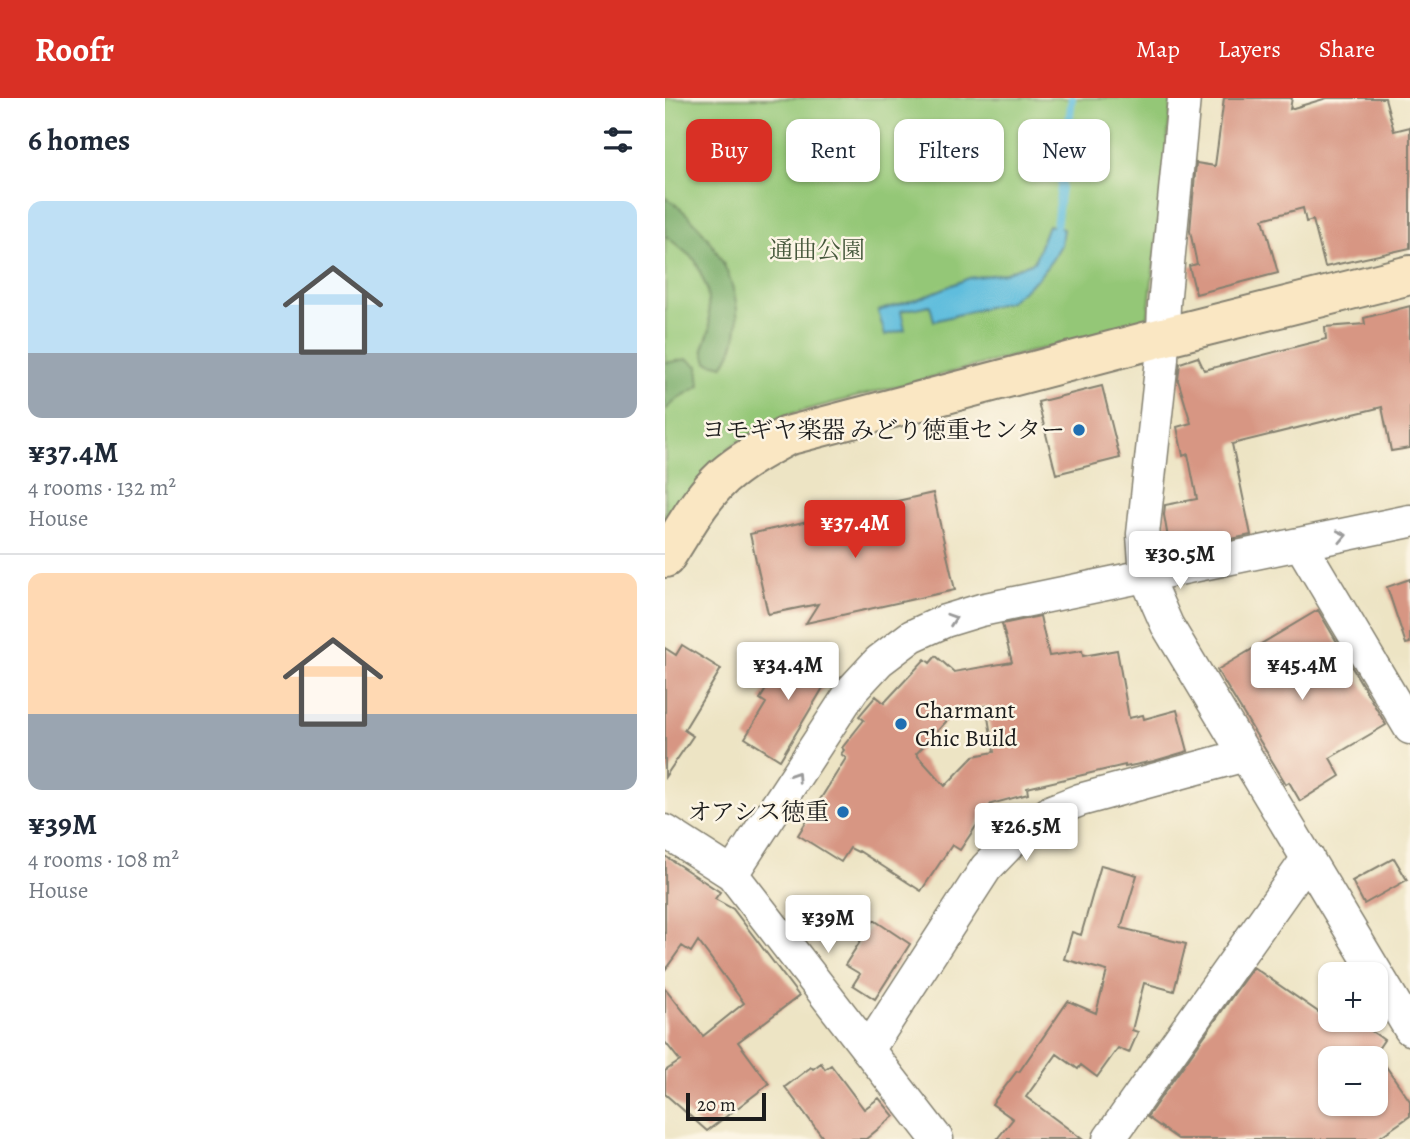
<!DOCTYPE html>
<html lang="en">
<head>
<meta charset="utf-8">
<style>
	:root { --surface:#fff; --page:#f6f6f7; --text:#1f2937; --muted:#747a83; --line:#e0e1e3; --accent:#d93025 }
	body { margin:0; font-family:Alegreya,"Noto Serif JP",serif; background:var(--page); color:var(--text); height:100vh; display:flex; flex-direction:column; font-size:26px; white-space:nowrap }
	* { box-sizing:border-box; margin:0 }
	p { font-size:23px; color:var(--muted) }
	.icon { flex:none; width:38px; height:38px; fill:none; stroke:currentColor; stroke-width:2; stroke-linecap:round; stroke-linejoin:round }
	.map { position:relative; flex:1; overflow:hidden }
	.panel { display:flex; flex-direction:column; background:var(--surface); width:665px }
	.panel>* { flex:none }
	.guide { position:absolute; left:21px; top:21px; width:618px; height:63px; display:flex; gap:14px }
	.tools { position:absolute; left:653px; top:864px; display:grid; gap:14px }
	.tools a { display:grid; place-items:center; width:70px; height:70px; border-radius:14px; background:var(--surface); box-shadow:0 2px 5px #0004; font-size:35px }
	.scale { position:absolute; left:21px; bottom:18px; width:80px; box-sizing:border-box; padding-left:7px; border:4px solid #1c1c1c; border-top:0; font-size:19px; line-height:24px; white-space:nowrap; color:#1c1c1c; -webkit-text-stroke:5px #fcf5e5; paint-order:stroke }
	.price { position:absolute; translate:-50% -60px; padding:0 16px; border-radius:7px; background:#fff; color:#222; font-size:23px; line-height:46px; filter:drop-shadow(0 2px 4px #0008) }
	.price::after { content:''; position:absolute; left:50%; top:42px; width:21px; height:16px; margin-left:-10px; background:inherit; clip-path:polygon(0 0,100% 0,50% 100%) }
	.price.selected { background:var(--accent); color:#fff }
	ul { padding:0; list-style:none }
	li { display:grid; align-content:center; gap:14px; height:371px; padding:0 28px }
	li+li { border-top:2px solid var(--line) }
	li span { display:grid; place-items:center; height:217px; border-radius:14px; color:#555 }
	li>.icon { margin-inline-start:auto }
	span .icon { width:126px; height:126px; fill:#fffc; stroke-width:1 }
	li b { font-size:30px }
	h2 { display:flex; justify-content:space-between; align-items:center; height:84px; padding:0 28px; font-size:30px }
	.chip { padding:0 24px; border-radius:14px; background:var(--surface); box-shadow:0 2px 5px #0004; font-size:24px; line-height:63px }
	.chip.selected { background:var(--accent); color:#fff }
	header { display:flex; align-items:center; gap:42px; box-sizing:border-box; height:98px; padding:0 35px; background:var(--accent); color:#fff }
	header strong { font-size:33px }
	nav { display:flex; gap:38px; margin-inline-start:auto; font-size:24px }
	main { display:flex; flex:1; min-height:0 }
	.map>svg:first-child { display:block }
	.green { fill:#94c777; stroke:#58724a; stroke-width:2 }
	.forest { fill:#77ac68; stroke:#4a6442; stroke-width:2 }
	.water { fill:#5fbddd; stroke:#3e6c7c; stroke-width:2 }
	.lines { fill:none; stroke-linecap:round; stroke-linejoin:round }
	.stream { stroke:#5fbddd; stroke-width:8 }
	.building { fill:#d79683; fill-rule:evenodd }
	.street-casing { stroke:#848070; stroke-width:35 }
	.secondary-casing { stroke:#848070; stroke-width:42 }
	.street { stroke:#fff; stroke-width:32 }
	.secondary { stroke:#fae7c3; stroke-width:38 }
	.oneway { stroke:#999 }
	.poi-dot { fill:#1f6fb2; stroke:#fcf5e5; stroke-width:2.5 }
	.labels { text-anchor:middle; stroke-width:5; stroke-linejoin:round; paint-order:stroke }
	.park-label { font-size:24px; fill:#46583c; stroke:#fcf5e5 }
	.poi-label { font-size:24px; fill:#1c1c1c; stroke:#fcf5e5; text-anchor:end }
</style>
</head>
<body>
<header>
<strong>Roofr</strong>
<nav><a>Map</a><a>Layers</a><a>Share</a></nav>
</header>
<main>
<section class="panel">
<h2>6 homes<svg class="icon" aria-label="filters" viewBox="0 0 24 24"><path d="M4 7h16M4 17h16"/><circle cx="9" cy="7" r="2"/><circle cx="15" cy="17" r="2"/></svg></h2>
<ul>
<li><span style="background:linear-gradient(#bfe0f5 70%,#9aa5b1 0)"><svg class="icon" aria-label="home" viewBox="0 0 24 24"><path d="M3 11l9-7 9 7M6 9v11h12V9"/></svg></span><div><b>¥37.4M</b><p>4 rooms · 132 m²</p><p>House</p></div></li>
<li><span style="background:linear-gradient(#ffd9b3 65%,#9aa5b1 0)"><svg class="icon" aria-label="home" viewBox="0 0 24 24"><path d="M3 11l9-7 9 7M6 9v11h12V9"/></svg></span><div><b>¥39M</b><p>4 rooms · 108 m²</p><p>House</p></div></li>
</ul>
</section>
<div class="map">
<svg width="745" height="1041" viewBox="0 0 745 1041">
	<rect width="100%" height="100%" fill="#fcf5e5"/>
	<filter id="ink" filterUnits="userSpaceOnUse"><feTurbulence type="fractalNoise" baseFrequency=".0143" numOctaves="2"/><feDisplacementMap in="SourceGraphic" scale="14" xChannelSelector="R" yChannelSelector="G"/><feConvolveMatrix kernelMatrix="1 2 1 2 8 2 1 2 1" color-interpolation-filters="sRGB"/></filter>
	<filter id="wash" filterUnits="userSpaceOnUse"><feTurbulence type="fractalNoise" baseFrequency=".00686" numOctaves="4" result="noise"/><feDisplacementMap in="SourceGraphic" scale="28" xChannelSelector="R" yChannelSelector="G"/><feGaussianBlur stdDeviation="1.57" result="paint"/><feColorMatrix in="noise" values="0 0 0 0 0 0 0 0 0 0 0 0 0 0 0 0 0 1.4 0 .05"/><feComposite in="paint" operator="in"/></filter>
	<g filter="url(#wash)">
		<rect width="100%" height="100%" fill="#ede4c4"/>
		<!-- green -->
		<path class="green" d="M 0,0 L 507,0 L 483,221 L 480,224 L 122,317 L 93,331 L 64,350 L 0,424 Z"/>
		<!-- forest -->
		<path class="forest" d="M 0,99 C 50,131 97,213 58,268 L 42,264 L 38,251 L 45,231 L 42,191 L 30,162 L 0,137 Z
			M 22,261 L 33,268 L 35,288 L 15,299 L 0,312 L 0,265 Z"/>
		<!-- water -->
		<path class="water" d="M 383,127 L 398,131 L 396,147 L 387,162 L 373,180 L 345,203 L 269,223 L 265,207 L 236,213 L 240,232 L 220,237 L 213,213 L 258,199 L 304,180 L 339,175 L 369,164 Z"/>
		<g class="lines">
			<!-- stream -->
			<path class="stream" d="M 391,129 L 407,0"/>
		</g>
		<g id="blocks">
			<!-- building -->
			<path class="building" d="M 559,0 L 627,0 L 625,11 L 662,0 L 720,0 L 729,33 L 745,29 L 745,150 L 660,169 L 648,122 L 641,124 L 638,110 L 598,121 L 613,175 L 531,196 L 524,168 L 532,166 L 525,133 L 531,65 L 550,68 Z
				M 745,208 L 745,350 L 726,353 L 717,309 L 567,346 L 586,437 L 522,450 L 521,443 L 504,446 L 499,417 L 500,407 L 532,401 L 523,356 L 518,358 L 512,329 L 526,325 L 513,282 L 515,265 L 533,259 L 539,272 L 661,241 L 660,229 L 700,226 L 699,220 Z
				M 437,288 L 455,360 L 391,376 L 373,304 Z
				M 268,395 L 290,492 L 141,525 L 153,506 L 103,516 L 85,436 Z
				M 745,481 L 745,545 L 741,546 L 722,489 Z
				M 653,512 L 721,627 L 665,660 L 675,678 L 635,703 L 624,684 L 621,686 L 552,572 Z
				M 375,518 L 384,558 L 417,553 L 418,558 L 452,552 L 464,620 L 478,617 L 479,621 L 512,612 L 523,653 L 489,663 L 460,669 L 460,667 L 362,690 L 363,696 L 326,706 L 295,752 L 287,747 L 256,793 L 194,753 L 193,754 L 185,750 L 176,764 L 133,737 L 181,660 L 176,656 L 179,652 L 177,650 L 199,622 L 194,618 L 211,598 L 219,605 L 260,561 L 265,565 L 271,558 L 289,574 L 347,564 L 337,526 ZM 321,608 L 329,654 L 309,658 L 280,688 L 251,656 L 290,614 Z
				M 17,547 L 56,571 L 19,632 L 28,638 L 0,679 L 0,550 L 11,557 Z
				M 127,549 L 168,573 L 115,662 L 80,640 L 101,605 L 95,601 Z
				M 0,758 L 55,794 L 50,801 L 68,811 L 134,898 L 73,944 L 104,986 L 42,1033 L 0,996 L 0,973 L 15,963 L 0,944 L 0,890 L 38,938 L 79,905 L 33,843 L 26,854 L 17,848 L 0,872 Z
				M 729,760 L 742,782 L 699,806 L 687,783 Z
				M 436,767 L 472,777 L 456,830 L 521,846 L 509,893 L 479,885 L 467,932 L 473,934 L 464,955 L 453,950 L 432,979 L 416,967 L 413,971 L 392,956 L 361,999 L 417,1041 L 332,1041 L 348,1021 L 327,1006 L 352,973 L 354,974 L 403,903 L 431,915 L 442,873 L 399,861 L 407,834 L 416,837 Z
				M 209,822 L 245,846 L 210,901 L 188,887 L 195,876 L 180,867 Z
				M 588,869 L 665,922 L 691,922 L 719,942 L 711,954 L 745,1003 L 745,1018 L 712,1041 L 513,1041 L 482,1019 ZM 710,954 L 710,1006 L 665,1006 L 665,961 L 706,961 Z
				M 156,965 L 160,971 L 166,967 L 199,1011 L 214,1000 L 229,1018 L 201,1041 L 159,1041 L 120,989 L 146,969 L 148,971 Z"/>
		</g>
	</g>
	<g filter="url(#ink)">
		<use href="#blocks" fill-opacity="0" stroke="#848070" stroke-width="2"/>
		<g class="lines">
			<defs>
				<path id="street" d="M 519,0 L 499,207 L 497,261 L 478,436 L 481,479 L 502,527 L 745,931
					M 636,447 L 745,630
					M 0,733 L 67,776 L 272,1041
					M 67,776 L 188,591 L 214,563 L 247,538 L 280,523 L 316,512 L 745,423
					M 203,952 L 321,770 L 351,739 L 387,713 L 415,702 L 580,657
					M 444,1041 L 643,760"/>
				<path id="secondary" d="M 0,460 C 18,433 34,401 58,379 C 77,362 100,350 122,338 L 498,239 L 745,177"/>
			</defs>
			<!-- street casing -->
			<use href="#street" class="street-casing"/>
			<!-- secondary casing -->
			<use href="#secondary" class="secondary-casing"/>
			<!-- street -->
			<use href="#street" class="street"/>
			<!-- secondary -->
			<use href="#secondary" class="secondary"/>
		</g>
		<!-- one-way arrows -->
		<defs><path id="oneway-chevron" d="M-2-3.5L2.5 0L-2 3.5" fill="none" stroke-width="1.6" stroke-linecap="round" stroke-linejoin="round" transform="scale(1.75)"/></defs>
		<g class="oneway">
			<use href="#oneway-chevron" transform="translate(677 438) rotate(-12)"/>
			<use href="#oneway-chevron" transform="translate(287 521) rotate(-18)"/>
			<use href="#oneway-chevron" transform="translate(131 678) rotate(-57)"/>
		</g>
	</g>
	<!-- markers -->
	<g class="poi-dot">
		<circle cx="414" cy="332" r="7"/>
		<circle cx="236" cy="626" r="7"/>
		<circle cx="178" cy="714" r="7"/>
	</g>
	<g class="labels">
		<!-- park labels -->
		<g class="park-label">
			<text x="152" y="160">通曲公園</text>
		</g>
		<!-- poi labels -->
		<g class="poi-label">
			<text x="400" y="340">ヨモギヤ楽器 みどり徳重センター</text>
			<text x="250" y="620" text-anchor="start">Charmant<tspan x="250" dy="28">Chic Build</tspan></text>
			<text x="164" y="722">オアシス徳重</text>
		</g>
	</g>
</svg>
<div class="tools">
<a>+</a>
<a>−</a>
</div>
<div class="scale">20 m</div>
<b class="price selected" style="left:190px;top:462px">¥37.4M</b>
<b class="price" style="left:515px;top:493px">¥30.5M</b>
<b class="price" style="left:123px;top:604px">¥34.4M</b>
<b class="price" style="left:637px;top:604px">¥45.4M</b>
<b class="price" style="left:361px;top:765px">¥26.5M</b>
<b class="price" style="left:163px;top:857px">¥39M</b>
<div class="guide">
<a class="chip selected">Buy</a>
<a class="chip">Rent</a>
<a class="chip">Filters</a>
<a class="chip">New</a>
</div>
</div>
</main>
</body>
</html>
